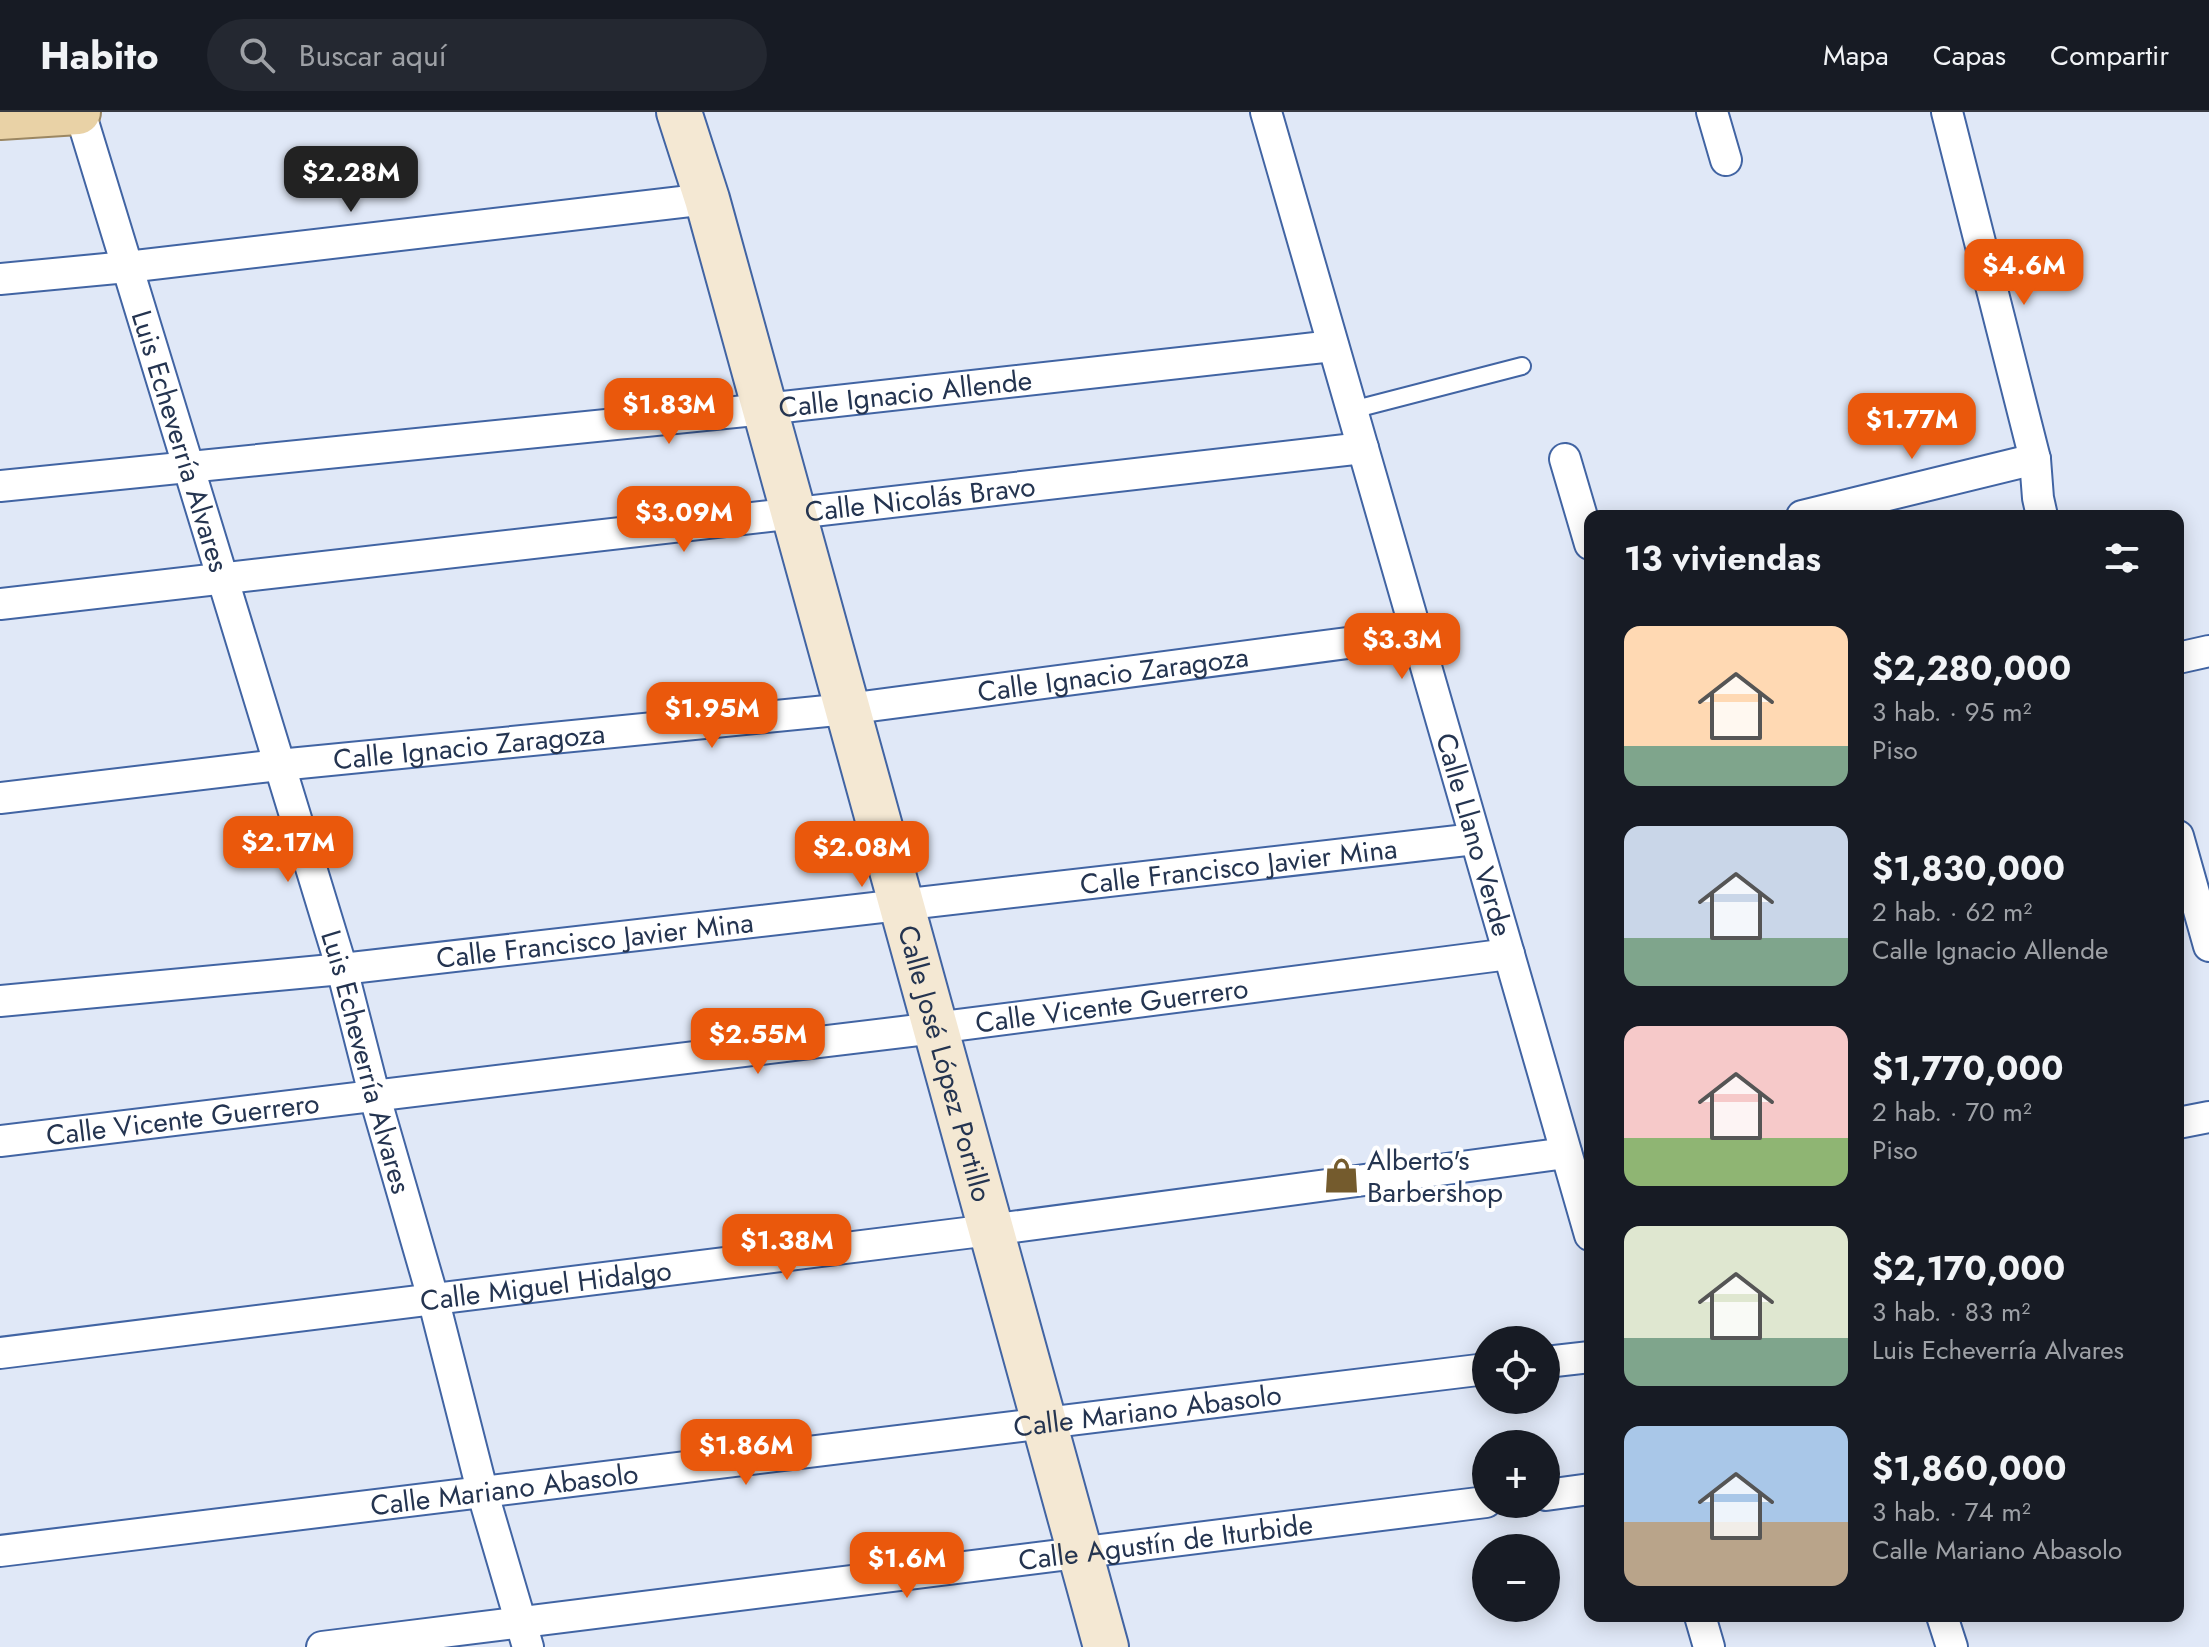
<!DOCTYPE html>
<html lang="es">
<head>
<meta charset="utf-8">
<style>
	:root { --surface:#171b24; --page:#242831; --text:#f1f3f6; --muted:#9ea1a6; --line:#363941; --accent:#ea580c }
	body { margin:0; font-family:Jost,sans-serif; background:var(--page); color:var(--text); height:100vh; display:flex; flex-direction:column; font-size:30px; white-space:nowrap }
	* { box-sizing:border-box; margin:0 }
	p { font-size:26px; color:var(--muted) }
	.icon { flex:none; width:44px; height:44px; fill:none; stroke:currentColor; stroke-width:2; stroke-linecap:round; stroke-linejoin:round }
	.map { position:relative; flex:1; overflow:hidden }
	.sheet { position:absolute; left:1584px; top:398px; width:600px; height:1112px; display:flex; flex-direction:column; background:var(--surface); border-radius:16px; box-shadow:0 4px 20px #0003 }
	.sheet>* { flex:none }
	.controls { position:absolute; left:1472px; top:1214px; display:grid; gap:16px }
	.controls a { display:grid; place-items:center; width:88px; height:88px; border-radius:50%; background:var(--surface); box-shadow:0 4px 20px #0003; font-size:40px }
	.price { position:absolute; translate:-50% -68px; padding:0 18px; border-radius:16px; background:var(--accent); color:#fff; font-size:26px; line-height:52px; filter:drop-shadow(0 2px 4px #0008) }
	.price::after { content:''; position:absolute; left:50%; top:48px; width:24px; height:18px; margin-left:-12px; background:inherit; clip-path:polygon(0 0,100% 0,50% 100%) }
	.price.active { background:#222; color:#fff }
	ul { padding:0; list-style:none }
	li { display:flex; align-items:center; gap:24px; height:200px; padding:0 40px }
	li span { display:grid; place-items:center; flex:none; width:224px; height:160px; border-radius:16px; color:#555 }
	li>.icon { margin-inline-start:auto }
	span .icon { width:96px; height:96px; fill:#fffc; stroke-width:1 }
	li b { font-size:34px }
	h2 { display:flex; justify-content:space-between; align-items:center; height:96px; padding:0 40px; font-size:34px }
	header { display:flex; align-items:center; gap:48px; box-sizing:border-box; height:112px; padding:0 40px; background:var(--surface); border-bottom:2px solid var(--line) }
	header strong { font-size:38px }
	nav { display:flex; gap:44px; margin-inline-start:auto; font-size:28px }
	.search { width:560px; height:72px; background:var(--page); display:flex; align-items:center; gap:20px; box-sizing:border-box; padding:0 28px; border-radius:44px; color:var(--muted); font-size:30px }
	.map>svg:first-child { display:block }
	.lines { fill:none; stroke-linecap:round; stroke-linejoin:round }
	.service-casing { stroke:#4164a3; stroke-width:20 }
	.minor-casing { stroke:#4164a3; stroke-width:34 }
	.secondary-casing { stroke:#4164a3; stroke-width:48 }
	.primary-casing { stroke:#9b8762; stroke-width:48 }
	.service { stroke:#fff; stroke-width:16 }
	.minor { stroke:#fff; stroke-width:30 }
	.secondary { stroke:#f4e8d3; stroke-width:44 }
	.primary { stroke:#e9d2a6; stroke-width:44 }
	.labels { text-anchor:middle; stroke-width:8; stroke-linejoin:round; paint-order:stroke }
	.street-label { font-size:28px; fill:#243450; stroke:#fff }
	.poi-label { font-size:28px; fill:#243450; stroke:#fff; text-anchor:start }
</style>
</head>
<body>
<header>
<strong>Habito</strong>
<div class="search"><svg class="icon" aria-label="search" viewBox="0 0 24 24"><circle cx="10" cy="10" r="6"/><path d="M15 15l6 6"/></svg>Buscar aquí</div>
<nav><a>Mapa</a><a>Capas</a><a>Compartir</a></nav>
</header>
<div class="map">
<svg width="2209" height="1535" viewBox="0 0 2209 1535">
	<rect width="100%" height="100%" fill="#e0e8f7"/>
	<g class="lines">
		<defs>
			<path id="service" d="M 1352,298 L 1522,254"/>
			<g id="minor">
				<path id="s1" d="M 80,0 L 342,857 L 374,982 L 433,1186 L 483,1382 L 528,1535"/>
				<path id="s2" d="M 1266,0 L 1590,1123"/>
				<path d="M 1712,0 L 1726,48"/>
				<path d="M 1947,0 L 2035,347 L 2038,386 L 2042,404"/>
				<path d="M 0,167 L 127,155 L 707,87"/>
				<path d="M 1565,347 L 1590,432"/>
				<path id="s3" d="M 0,374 L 765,297 L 1333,234"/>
				<path d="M 1802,404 L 2035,347"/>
				<path id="s4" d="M 0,492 L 1363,336"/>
				<path d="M 2178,546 L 2209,539"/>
				<path id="s5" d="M 0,686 L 279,653 L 847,597 L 1416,522"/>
				<path d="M 2178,724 L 2209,834"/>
				<path id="s6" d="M 0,889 L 342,857 L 1475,727"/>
				<path d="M 2178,1011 L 2209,1005"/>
				<path id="s7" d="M 0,1029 L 935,916 L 1509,842"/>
				<path id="s8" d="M 0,1241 L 990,1118 L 1566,1041"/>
				<path d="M 1546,1250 L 1590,1245"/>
				<path d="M 1546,1383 L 1590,1377"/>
				<path id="s9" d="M 0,1439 L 1486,1257"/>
				<path d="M 1700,1504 L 1709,1535"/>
				<path d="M 1942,1504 L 1952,1535"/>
				<path id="s10" d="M 322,1535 L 1486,1390"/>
			</g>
			<g id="secondary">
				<path id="s11" d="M 679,0 L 707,87 L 1106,1535"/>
			</g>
			<path id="primary" d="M 0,5 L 78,0"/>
		</defs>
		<!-- service casing -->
		<use href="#service" class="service-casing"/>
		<!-- minor casing -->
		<use href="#minor" class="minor-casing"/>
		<!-- secondary casing -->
		<use href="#secondary" class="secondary-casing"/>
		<!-- primary casing -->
		<use href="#primary" class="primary-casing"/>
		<!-- service -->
		<use href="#service" class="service"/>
		<!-- minor -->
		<use href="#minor" class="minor"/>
		<!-- secondary -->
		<use href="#secondary" class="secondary"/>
		<!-- primary -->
		<use href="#primary" class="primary"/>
	</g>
	<!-- icons -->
	<defs>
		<symbol id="shop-bare" viewBox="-9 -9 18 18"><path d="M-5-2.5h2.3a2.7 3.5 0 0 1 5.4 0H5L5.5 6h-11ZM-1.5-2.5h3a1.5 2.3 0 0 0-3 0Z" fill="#745b2d" stroke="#fff" stroke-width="2.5" paint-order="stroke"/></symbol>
	</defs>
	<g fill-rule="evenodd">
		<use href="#shop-bare" x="1316" y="1038" width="51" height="51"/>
	</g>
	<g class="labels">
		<!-- street labels -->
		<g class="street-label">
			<text dy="10" stroke="none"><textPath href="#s3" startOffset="910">Calle Ignacio Allende</textPath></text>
			<text dy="10" stroke="none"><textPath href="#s1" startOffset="344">Luis Echeverría Alvares</textPath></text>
			<text dy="10" stroke="none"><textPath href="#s4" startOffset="926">Calle Nicolás Bravo</textPath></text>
			<text dy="10" stroke="none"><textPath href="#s5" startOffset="1120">Calle Ignacio Zaragoza</textPath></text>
			<text dy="10" stroke="none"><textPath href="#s5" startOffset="472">Calle Ignacio Zaragoza</textPath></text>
			<text dy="10" stroke="none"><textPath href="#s2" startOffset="752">Calle Llano Verde</textPath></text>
			<text dy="10" stroke="none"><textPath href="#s6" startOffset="1246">Calle Francisco Javier Mina</textPath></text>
			<text dy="10" stroke="none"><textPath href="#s6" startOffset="598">Calle Francisco Javier Mina</textPath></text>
			<text dy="10" stroke="none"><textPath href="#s7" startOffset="1120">Calle Vicente Guerrero</textPath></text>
			<text dy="10" stroke="none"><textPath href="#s1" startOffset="992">Luis Echeverría Alvares</textPath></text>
			<text dy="10" stroke="none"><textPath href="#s11" startOffset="988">Calle José López Portillo</textPath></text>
			<text dy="10" stroke="none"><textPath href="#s7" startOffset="184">Calle Vicente Guerrero</textPath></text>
			<text dy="10" stroke="none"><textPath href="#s8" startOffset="550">Calle Miguel Hidalgo</textPath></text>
			<text dy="10" stroke="none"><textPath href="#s9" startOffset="1156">Calle Mariano Abasolo</textPath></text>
			<text dy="10" stroke="none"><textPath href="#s9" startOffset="508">Calle Mariano Abasolo</textPath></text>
			<text dy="10" stroke="none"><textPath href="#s10" startOffset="850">Calle Agustín de Iturbide</textPath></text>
		</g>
		<!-- poi labels -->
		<g class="poi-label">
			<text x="1367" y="1058">Alberto's<tspan x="1367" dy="32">Barbershop</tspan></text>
		</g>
	</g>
</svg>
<div class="controls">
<a><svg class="icon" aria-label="locate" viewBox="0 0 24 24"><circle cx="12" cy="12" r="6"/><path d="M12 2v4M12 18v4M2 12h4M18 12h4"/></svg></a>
<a>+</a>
<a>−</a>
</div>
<b class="price active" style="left:351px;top:102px">$2.28M</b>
<b class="price" style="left:2024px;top:195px">$4.6M</b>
<b class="price" style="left:669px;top:334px">$1.83M</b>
<b class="price" style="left:1912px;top:349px">$1.77M</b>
<b class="price" style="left:684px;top:442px">$3.09M</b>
<b class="price" style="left:1402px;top:569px">$3.3M</b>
<b class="price" style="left:712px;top:638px">$1.95M</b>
<b class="price" style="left:288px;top:772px">$2.17M</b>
<b class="price" style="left:862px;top:777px">$2.08M</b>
<b class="price" style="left:758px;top:964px">$2.55M</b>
<b class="price" style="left:787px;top:1170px">$1.38M</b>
<b class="price" style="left:746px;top:1375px">$1.86M</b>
<b class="price" style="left:907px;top:1488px">$1.6M</b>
<section class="sheet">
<h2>13 viviendas<svg class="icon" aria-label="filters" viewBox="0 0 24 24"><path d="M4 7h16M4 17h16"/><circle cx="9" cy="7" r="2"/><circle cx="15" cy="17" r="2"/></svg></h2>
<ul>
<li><span style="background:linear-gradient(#ffd9b3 75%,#7fa58c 0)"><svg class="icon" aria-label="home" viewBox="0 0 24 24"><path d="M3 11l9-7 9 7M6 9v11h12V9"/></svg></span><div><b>$2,280,000</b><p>3 hab. · 95 m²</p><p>Piso</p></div></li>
<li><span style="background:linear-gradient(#c9d6e8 70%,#7fa58c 0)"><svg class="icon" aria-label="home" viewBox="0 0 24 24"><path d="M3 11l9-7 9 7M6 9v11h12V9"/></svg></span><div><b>$1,830,000</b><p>2 hab. · 62 m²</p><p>Calle Ignacio Allende</p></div></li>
<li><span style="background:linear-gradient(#f6c9c9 70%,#8fb573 0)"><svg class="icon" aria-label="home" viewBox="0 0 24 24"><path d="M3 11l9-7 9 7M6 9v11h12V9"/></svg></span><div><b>$1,770,000</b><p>2 hab. · 70 m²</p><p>Piso</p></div></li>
<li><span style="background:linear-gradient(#dfe7d0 70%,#7fa58c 0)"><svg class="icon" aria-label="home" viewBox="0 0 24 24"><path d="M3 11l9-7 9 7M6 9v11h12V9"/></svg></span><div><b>$2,170,000</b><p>3 hab. · 83 m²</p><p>Luis Echeverría Alvares</p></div></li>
<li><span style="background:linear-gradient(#a9c7e8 60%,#b9a48a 0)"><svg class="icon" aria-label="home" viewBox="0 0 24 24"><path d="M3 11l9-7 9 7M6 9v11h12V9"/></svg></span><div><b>$1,860,000</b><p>3 hab. · 74 m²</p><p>Calle Mariano Abasolo</p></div></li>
</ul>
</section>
</div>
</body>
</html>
